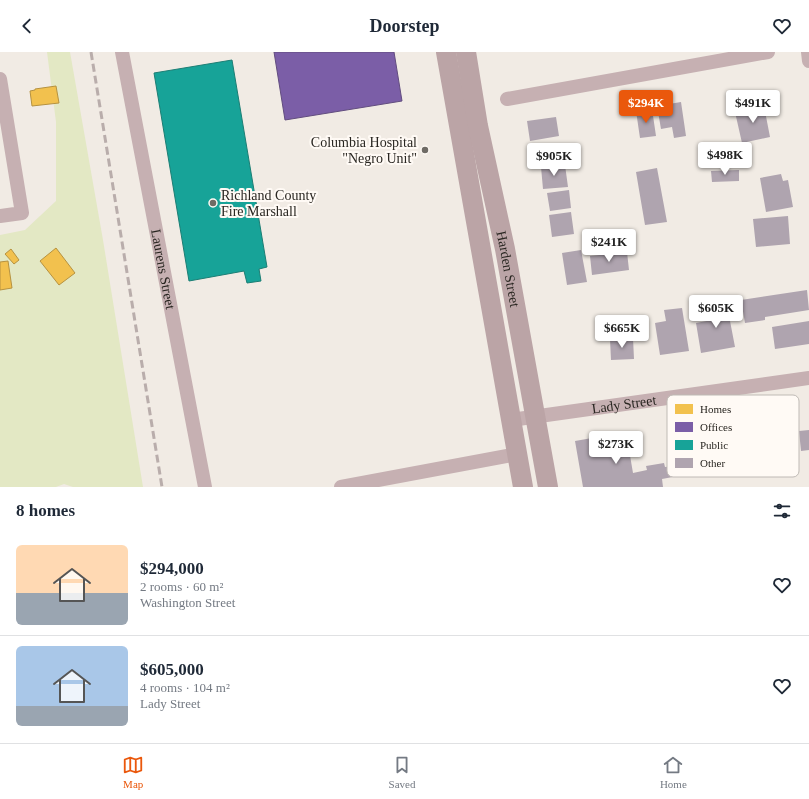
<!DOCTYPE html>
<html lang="en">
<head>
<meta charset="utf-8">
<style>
	:root { --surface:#fff; --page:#f2f2f3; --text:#1f2937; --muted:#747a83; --line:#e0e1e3; --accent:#ea580c }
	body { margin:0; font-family:Georgia,serif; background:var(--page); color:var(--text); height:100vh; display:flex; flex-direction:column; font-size:15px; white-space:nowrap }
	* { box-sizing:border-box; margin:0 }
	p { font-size:13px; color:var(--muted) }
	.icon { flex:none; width:22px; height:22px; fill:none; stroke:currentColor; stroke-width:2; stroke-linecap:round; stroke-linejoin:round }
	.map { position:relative; height:435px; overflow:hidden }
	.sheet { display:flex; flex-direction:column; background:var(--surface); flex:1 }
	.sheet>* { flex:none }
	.price { position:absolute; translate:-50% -34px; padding:0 9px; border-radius:4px; background:#fff; color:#222; font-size:13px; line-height:26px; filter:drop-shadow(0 1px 2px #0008) }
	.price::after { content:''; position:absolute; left:50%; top:24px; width:12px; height:9px; margin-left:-6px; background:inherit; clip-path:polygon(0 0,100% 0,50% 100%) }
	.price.active { background:var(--accent); color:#fff }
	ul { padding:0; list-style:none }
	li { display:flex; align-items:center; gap:12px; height:100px; padding:0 16px }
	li+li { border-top:1px solid var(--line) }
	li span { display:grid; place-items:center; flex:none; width:112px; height:80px; border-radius:6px; color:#555 }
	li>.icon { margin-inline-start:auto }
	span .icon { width:48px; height:48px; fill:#fffc; stroke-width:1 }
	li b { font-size:17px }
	h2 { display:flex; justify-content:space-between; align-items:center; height:48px; padding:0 16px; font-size:17px }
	header { display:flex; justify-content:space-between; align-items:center; height:52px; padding:0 16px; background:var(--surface); font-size:18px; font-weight:700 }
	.dock { display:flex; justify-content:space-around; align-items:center; height:56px; border-top:1px solid var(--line); background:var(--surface); font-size:11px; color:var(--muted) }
	.dock a { display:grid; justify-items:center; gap:2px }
	.dock .active { color:var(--accent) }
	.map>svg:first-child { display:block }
	.green { fill:#e3e8c4 }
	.homes { fill:#f2c14e; stroke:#b69240 }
	.offices { fill:#7b5ea7; stroke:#624d7f }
	.public { fill:#17a398; stroke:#1c7e74 }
	.building { fill:#afa4af }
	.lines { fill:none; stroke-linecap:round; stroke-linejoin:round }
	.street { stroke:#c6b0b2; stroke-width:14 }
	.secondary { stroke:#bba4a6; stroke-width:20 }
	.rail { stroke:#b9adab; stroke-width:3; stroke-dasharray:8 4; stroke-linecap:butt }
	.poi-dot { fill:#6f6b65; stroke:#fffaf5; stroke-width:1.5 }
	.labels { text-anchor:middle; stroke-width:4; stroke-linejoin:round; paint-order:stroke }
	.poi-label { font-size:14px; fill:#292621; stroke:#fffaf5; text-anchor:end }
	.street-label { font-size:14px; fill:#292621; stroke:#fffaf5 }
	.key { fill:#fffaf5; stroke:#bfbab5; stroke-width:1 }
	.key-label { font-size:11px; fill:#292621 }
</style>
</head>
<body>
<header><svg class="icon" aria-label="back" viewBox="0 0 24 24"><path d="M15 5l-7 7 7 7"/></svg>Doorstep<svg class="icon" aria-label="heart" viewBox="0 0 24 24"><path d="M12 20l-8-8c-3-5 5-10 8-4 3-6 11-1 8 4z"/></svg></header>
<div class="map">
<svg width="809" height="435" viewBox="0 0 809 435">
	<rect width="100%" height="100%" fill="#f1ebe4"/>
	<!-- green -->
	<path class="green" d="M 47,0 L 70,0 L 103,188 L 143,435 L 73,435 L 64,432 L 56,435 L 0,435 L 0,183 L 25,178 L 56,149 L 56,70 Z"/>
	<!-- homes -->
	<path class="homes" d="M 56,34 L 59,51 L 32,54 L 30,39 L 35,38 L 35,37 Z
		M 56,196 L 75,221 L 59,233 L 40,209 Z
		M 11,197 L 19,208 L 14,212 L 5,202 Z
		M 8,209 L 12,236 L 0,238 L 0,210 Z"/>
	<!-- offices -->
	<path class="offices" d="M 274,0 L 394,0 L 402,49 L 285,68 Z"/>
	<!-- public -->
	<path class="public" d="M 232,8 L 267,215 L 259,217 L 261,229 L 247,231 L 244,219 L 189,229 L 154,21 Z"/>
	<!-- building -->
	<path class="building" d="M 681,50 L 686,84 L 674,86 L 672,75 L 661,77 L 657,54 Z
		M 764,54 L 770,85 L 742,91 L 735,60 Z
		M 652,57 L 656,84 L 640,86 L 636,59 Z
		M 556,65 L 559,84 L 530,89 L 527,69 Z
		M 561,95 L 562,110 L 540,111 L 539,97 Z
		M 565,113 L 568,135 L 543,137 L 541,115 Z
		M 657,116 L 667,170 L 645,173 L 636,120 Z
		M 739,118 L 739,129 L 712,130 L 711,119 Z
		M 781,122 L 783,129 L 788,128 L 793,155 L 766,160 L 760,126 Z
		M 569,138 L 571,156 L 550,159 L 547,141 Z
		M 571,160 L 574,182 L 552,185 L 549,163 Z
		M 788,164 L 790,192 L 756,195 L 753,167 Z
		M 581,198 L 587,230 L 567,233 L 562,201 Z
		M 627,200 L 629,218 L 592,223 L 590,204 Z
		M 807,238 L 809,258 L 765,265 L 765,268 L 745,271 L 741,248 Z
		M 726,248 L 735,295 L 701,301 L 696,271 L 712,268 L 709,251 Z
		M 682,256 L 689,299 L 660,303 L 655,271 L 666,269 L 664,258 Z
		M 809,269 L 809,292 L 775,297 L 772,275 Z
		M 633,286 L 634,307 L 611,308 L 610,287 Z
		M 809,378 L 809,398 L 801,399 L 799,379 Z
		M 626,380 L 633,421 L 647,418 L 646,414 L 664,411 L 665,415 L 676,414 L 678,424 L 662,427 L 663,435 L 583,435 L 575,389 Z"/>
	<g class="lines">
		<!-- street -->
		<g class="street">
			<path id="s1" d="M 122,0 L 205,435"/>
			<path d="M 808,0 L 809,9"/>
			<path d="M 0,27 L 22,161 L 0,164"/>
			<path d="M 507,47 L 768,0"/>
			<path id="s2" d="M 511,368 L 809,326"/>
			<path d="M 341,435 L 517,402"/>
		</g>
		<!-- secondary -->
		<g class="secondary">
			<path d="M 446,0 L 523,435"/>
			<path id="s3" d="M 466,0 L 478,74 L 505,197 L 548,435"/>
		</g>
		<!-- rail -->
		<path class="rail" d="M 91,0 L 162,435"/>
	</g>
	<!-- markers -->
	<g class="poi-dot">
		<circle cx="425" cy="98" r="4"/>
		<circle cx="213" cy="151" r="4"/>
	</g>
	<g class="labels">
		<!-- poi labels -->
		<g class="poi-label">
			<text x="417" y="95">Columbia Hospital<tspan x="417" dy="16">"Negro Unit"</tspan></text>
			<text x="221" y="148" text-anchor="start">Richland County<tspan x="221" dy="16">Fire Marshall</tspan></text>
		</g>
		<!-- street labels -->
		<g class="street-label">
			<text dy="5" stroke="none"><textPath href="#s3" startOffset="221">Harden Street</textPath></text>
			<text dy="5" stroke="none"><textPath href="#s1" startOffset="221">Laurens Street</textPath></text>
			<text dy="5" stroke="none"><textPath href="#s2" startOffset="114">Lady Street</textPath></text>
		</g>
	</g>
	<!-- legend -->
	<rect x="667" y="343" width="132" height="82" rx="6" class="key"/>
	<rect x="675" y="352" width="18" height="10" fill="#f2c14e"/>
	<rect x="675" y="370" width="18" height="10" fill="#7b5ea7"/>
	<rect x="675" y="388" width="18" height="10" fill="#17a398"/>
	<rect x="675" y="406" width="18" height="10" fill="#afa4af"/>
	<g class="key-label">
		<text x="700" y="361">Homes</text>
		<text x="700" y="379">Offices</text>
		<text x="700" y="397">Public</text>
		<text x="700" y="415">Other</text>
	</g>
</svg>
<b class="price active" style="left:646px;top:72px">$294K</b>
<b class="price" style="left:753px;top:72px">$491K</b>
<b class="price" style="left:725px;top:124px">$498K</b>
<b class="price" style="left:554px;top:125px">$905K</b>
<b class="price" style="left:609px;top:211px">$241K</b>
<b class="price" style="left:716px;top:277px">$605K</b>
<b class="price" style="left:622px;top:297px">$665K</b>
<b class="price" style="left:616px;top:413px">$273K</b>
</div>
<section class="sheet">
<h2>8 homes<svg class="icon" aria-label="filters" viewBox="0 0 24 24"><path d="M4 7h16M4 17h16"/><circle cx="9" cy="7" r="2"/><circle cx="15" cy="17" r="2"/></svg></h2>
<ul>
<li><span style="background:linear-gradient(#ffd9b3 60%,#9aa5b1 0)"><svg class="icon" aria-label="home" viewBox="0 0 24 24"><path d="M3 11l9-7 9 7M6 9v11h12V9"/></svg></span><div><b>$294,000</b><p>2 rooms · 60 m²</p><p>Washington Street</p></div><svg class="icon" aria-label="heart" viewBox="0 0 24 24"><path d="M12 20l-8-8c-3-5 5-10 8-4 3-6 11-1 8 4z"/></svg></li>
<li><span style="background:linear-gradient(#a9c7e8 75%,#9aa5b1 0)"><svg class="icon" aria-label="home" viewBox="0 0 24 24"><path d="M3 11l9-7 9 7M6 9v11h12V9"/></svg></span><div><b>$605,000</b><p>4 rooms · 104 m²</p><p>Lady Street</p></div><svg class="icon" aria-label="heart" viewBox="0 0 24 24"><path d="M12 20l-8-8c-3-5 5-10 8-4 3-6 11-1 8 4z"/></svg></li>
</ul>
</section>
<nav class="dock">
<a class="active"><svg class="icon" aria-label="map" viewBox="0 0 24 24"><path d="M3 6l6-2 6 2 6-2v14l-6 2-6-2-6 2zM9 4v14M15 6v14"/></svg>Map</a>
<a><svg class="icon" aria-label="saved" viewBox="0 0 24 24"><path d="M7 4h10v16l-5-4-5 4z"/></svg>Saved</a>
<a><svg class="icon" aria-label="home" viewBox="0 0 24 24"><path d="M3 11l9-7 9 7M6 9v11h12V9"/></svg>Home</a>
</nav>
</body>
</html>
